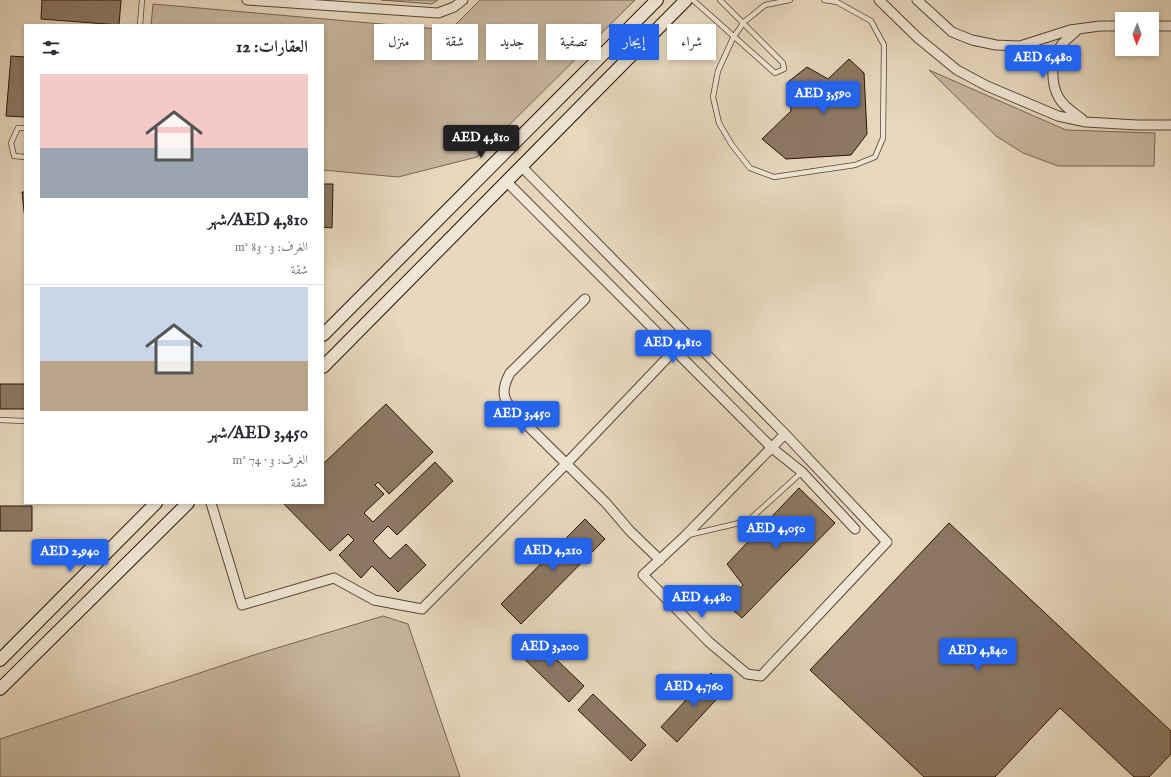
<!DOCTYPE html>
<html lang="ar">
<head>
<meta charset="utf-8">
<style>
	:root { --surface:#fff; --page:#f7f7f7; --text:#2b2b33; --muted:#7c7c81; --line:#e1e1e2; --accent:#2563eb }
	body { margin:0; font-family:"IM FELL English",Amiri,serif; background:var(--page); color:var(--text); direction:rtl; height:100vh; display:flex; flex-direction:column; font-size:15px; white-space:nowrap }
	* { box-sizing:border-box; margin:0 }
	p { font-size:13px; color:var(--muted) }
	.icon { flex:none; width:22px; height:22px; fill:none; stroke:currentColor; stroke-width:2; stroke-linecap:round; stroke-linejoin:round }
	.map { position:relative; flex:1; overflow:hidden; direction:ltr }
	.sheet { position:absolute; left:24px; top:24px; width:300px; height:480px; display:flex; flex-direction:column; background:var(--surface); border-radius:0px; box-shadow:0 2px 6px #0003; direction:rtl }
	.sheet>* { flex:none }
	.top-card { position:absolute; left:336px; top:24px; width:380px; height:36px; direction:rtl; display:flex; gap:8px }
	.needle { width:26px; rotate:182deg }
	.controls { position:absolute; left:1115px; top:12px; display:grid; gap:8px }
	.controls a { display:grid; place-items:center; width:44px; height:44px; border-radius:0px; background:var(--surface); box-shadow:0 2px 6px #0003; font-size:20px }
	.price { position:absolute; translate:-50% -34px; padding:0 9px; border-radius:4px; background:var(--accent); color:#fff; font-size:13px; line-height:26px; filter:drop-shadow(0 1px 2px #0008) }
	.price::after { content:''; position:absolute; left:50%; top:24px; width:12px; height:9px; margin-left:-6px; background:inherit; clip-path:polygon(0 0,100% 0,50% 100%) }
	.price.on { background:#222; color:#fff }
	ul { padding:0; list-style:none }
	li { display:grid; align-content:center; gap:8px; height:212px; padding:0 16px }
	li+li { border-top:1px solid var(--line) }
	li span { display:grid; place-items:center; height:124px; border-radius:0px; color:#555 }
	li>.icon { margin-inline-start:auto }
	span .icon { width:72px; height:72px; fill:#fffc; stroke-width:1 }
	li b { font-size:17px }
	h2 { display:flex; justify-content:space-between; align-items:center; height:48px; padding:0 16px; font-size:17px }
	.tag { padding:0 14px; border-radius:0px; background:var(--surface); box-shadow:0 2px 6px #0003; font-size:14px; line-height:36px }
	.tag.on { background:var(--accent); color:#fff }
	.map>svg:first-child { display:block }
	.green { fill:#c7b69f; stroke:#786452 }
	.building { fill:#8c7865; stroke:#291105 }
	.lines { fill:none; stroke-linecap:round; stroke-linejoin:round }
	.lane-casing { stroke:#584333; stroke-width:6 }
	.street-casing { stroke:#584333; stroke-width:11 }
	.secondary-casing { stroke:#291105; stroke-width:14 }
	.lane { stroke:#efe6d5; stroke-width:4.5 }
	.street { stroke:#efe6d5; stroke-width:9 }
	.secondary { stroke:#efe6d5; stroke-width:12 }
</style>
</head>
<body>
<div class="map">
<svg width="1171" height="777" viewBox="0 0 1171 777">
	<rect width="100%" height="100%" fill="#e7d8be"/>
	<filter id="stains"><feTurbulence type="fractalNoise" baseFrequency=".005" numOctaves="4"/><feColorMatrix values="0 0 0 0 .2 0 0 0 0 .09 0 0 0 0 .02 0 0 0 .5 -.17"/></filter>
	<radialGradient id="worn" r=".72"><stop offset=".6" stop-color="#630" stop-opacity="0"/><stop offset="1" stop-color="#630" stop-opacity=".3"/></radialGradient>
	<!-- green -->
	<path class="green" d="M 381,0 L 438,0 L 432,4 Z
		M 480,0 L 635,0 L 477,157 L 398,177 L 323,170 L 323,25 L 151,25 L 153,4 L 450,30 Z
		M 929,70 L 1066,130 L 1155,133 L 1154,166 L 1058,166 L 1023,153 L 996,136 Z
		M 383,616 L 408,624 L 460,777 L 0,777 L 0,739 L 257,654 Z"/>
	<!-- building -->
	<path class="building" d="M 42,0 L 121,0 L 119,25 L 41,19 Z
		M 11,56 L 25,57 L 25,117 L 6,116 Z
		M 849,59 L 864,73 L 867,134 L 851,155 L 786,159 L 762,139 L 791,111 L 788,82 L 807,67 L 828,79 Z
		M 323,184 L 333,184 L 332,228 L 323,227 Z
		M 22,192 L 25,192 L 25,220 Z
		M 0,384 L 25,384 L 25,409 L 0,409 Z
		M 386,404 L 433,452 L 389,494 L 378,482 L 375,485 L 384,494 L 364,513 L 373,522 L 435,462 L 453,481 L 397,535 L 388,526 L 373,541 L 390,559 L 406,544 L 426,565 L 398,592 L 372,566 L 361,578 L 339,555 L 354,540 L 348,534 L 330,551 L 283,503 L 323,503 L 323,464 Z
		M 799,488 L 835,523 L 742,618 L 725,603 L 743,585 L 727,564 Z
		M 0,506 L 32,506 L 32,531 L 0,531 Z
		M 585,519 L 605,539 L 521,624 L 501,604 Z
		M 949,523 L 1171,731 L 1171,754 L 1149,777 L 1134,777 L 1060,708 L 995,777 L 924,777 L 810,670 Z
		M 531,635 L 584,686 L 569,702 L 516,651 Z
		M 711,673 L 727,688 L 677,742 L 661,727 Z
		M 593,694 L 646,745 L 631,761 L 578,710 Z"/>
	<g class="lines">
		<defs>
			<path id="lane" d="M 693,0 L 775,73 L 784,69 L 783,63 L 720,0
				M 790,0 L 765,5 L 744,22 L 733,38 L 718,71 L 713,97 L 719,123 L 732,145 L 750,168 L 774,177 L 855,165 L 875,157 L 883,138 L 884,45 L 871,21 L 837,2 L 824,0
				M 140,25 L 142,0
				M 25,128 L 18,128 L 11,143 L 14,156 L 25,157
				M 0,420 L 25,421
				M 688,535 L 748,521 L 802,472"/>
			<path id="street" d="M 247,0 L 438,13 L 454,7 L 463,0
				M 879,0 L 918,38 L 957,70 L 987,86 L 1058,116 L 1086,122 L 1137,125 L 1171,125
				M 917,0 L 952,32 L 972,40 L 996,45 L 1020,46 L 1070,30 L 1100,26 L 1122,26
				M 1152,26 L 1171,26
				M 1078,29 C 1073,34 1067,39 1062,44 C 1051,58 1050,83 1059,98 C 1064,107 1074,113 1082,119
				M 522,167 L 785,434 L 887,542 L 761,676 L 747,674 L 709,642 L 643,575 L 685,536 L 785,434
				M 507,182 L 772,448 L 802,472 L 855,529
				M 585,299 L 510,373 C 498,395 505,402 521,419 L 606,503 L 630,531 L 660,560
				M 211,503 L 242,605 L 334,578 L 374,600 L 422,609 L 566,464 L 688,336"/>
			<path id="secondary" d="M 323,335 L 657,0
				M 323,367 L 686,0
				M 0,660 L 156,503
				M 0,689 L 188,503"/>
		</defs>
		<!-- lane casing -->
		<use href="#lane" class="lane-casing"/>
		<!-- street casing -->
		<use href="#street" class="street-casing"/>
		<!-- secondary casing -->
		<use href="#secondary" class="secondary-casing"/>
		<!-- lane -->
		<use href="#lane" class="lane"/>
		<!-- street -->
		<use href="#street" class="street"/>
		<!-- secondary -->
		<use href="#secondary" class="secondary"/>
	</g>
	<rect width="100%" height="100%" filter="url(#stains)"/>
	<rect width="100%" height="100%" fill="url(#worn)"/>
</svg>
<div class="controls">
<a><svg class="needle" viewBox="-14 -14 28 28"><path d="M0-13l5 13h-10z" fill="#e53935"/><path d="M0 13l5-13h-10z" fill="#7c7c81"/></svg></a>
</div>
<b class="price" style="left:1043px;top:79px">AED 6,480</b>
<b class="price" style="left:823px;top:115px">AED 3,590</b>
<b class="price on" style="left:481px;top:159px">AED 4,810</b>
<b class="price" style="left:673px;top:364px">AED 4,810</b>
<b class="price" style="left:522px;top:435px">AED 3,450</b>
<b class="price" style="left:776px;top:550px">AED 4,050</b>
<b class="price" style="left:553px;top:572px">AED 4,210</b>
<b class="price" style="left:70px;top:573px">AED 2,940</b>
<b class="price" style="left:702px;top:619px">AED 4,480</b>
<b class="price" style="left:550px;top:668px">AED 3,200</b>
<b class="price" style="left:978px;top:672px">AED 4,840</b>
<b class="price" style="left:694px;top:708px">AED 4,760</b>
<div class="top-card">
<a class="tag">شراء</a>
<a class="tag on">إيجار</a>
<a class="tag">تصفية</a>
<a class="tag">جديد</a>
<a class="tag">شقة</a>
<a class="tag">منزل</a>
</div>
<section class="sheet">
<h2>العقارات: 12<svg class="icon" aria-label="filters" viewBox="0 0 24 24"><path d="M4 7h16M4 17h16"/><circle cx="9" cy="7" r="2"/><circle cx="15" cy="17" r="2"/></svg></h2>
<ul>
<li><span style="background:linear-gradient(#f6c9c9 60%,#9aa5b1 0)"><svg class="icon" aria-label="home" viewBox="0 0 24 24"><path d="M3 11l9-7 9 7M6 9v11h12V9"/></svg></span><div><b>AED 4,810/شهر</b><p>الغرف: 3 · 83 m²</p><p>شقة</p></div></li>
<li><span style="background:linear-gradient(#c9d6e8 60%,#b9a48a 0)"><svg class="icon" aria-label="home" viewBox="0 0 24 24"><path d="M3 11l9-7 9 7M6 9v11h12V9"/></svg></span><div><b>AED 3,450/شهر</b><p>الغرف: 3 · 74 m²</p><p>شقة</p></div></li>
</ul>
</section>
</div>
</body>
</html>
